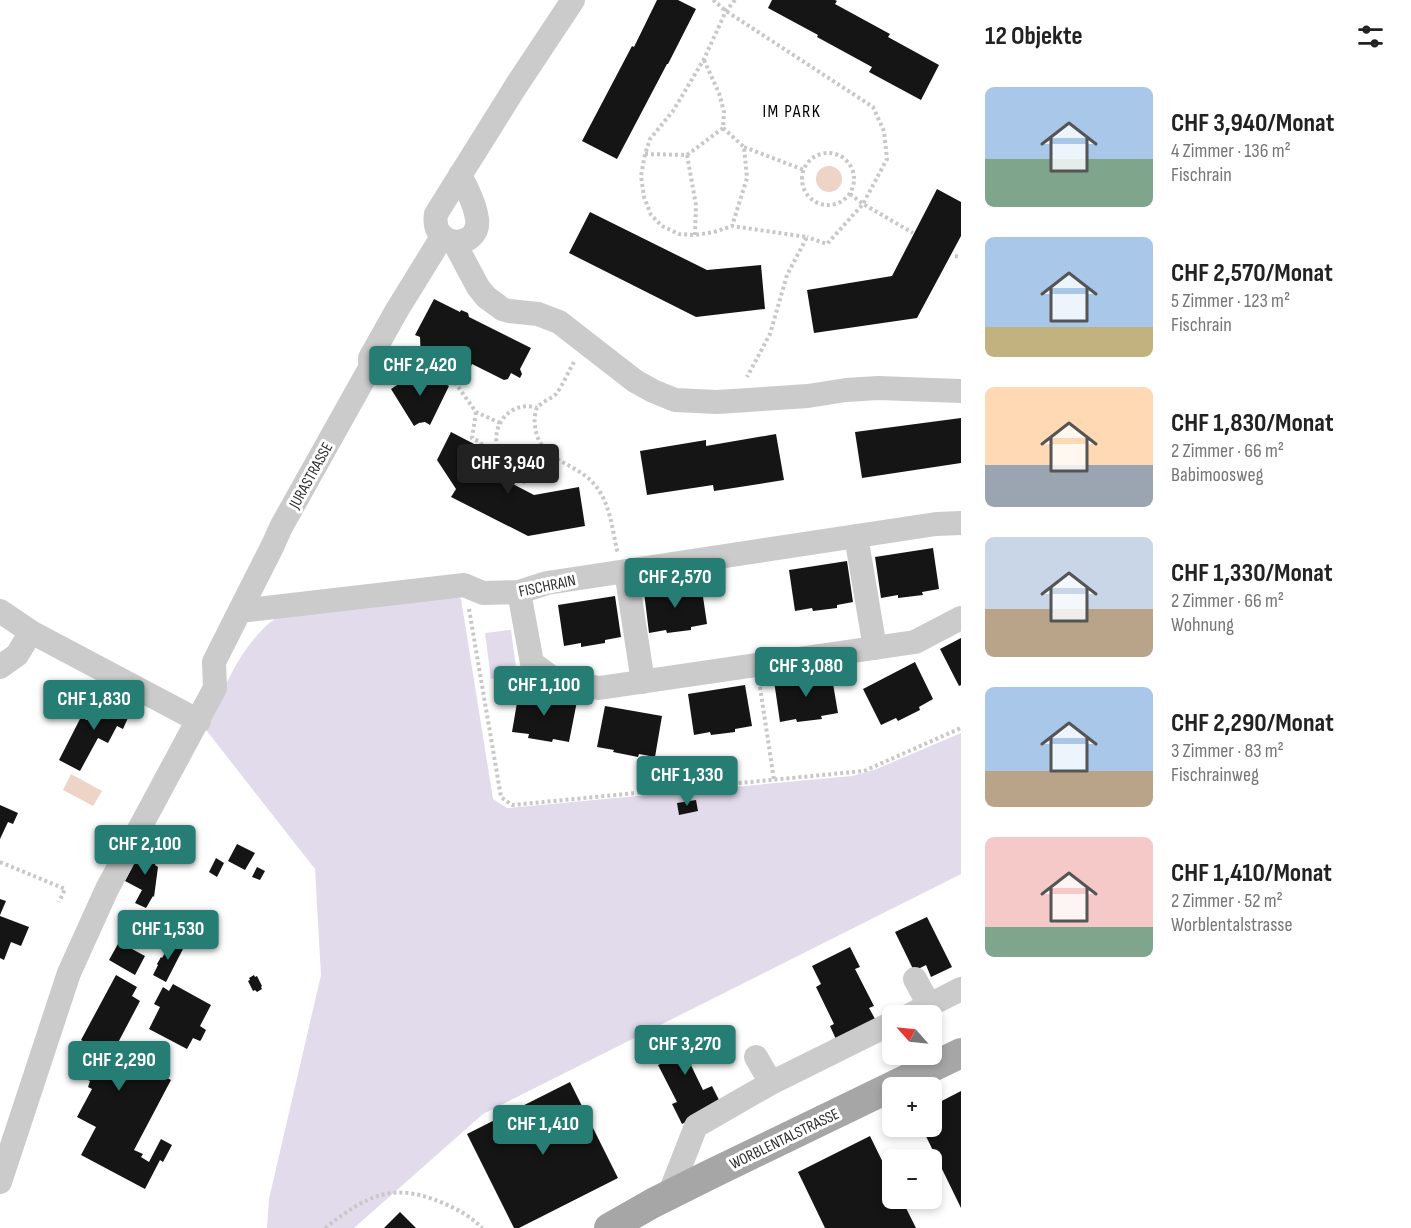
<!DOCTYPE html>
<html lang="de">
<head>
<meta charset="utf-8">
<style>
	:root { --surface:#fff; --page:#f2f2f2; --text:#222; --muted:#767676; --accent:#257d74 }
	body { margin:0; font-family:"Sofia Sans Condensed",sans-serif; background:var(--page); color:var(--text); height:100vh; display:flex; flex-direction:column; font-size:22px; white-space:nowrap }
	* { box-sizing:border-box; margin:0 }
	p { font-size:20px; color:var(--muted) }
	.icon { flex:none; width:33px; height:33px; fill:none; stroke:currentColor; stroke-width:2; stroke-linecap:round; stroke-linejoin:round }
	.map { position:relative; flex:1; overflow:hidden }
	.drawer { display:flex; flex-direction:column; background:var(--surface); width:450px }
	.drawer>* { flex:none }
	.needle { width:39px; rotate:297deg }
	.controls { position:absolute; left:882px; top:1005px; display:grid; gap:12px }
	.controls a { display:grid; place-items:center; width:60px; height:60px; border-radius:9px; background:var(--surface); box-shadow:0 3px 9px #0003; font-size:30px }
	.price { position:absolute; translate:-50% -51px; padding:0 14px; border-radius:6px; background:var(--accent); color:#fff; font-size:20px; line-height:39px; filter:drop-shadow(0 2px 3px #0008) }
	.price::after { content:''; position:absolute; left:50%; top:36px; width:18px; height:14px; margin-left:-9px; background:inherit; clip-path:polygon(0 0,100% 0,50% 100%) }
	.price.current { background:#222; color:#fff }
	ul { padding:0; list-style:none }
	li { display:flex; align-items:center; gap:18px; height:150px; padding:0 24px }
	li span { display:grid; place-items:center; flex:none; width:168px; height:120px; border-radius:9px; color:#555 }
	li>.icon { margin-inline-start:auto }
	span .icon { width:72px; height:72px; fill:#fffc; stroke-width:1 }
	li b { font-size:26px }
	h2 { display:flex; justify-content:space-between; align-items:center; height:72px; padding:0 24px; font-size:26px }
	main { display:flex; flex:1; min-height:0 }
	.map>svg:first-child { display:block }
	.green { fill:#e2dbec }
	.water { fill:#edd4c6 }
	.building { fill:#151515 }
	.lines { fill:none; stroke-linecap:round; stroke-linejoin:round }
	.path { stroke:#c8c8c8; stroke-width:4; stroke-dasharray:3 3; stroke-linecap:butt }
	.minor { stroke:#cbcbcb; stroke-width:24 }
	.major { stroke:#a6a6a6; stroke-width:30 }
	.labels { text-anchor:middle; stroke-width:6; stroke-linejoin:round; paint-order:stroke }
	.street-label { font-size:16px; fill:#2e2e2e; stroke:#fff }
	.neighbourhood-label { font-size:18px; letter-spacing:1.5px; fill:#000; stroke:#fff }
</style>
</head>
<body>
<main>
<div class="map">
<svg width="961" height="1228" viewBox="0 0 961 1228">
	<rect width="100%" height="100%" fill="#fff"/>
	<!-- green -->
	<path class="green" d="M 452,593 L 461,599 L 493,799 L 507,808 L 852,776 L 874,770 L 961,733 L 961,874 L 483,1114 L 354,1228 L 267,1228 L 269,1199 L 321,975 L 315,869 L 199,721 L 209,720 C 224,689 237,655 262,630 C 268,623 277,618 284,612 Z
		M 511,630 L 517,675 L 491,679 L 485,633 Z"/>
	<!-- water -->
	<path class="water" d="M816 179a13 13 0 1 1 26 0a13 13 0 1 1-26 0Z
		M 71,774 L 102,791 L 93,806 L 63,790 Z"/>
	<!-- building -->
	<path class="building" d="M 657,0 L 678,0 L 696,9 L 668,64 L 667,64 L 617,159 L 582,141 L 632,46 L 634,47 Z
		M 772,0 L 835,0 L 837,1 L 835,4 L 890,34 L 888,37 L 939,65 L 921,100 L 869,72 L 872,67 L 817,37 L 818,35 L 768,8 Z
		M 937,189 L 961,202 L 961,236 L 917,318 L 814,333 L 807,290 L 892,276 Z
		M 590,212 L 707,270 L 761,265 L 765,309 L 696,317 L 569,253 Z
		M 434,299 L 460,312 L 461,310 L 468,313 L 469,317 L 531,348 L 520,369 L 522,374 L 520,378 L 511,373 L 508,379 L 504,380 L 472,364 L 468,373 L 459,379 L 421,360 L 420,337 L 415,335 Z
		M 417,369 L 449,386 L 430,425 L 425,422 L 419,423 L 414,426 L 391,389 L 414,374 Z
		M 961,418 L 961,463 L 862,478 L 855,432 Z
		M 451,432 L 478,446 L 470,462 L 534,495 L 579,487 L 585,526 L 528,536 L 451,497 L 456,489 L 437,460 Z
		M 776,434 L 784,480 L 714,491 L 713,485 L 647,495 L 640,451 L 706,440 L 706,446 Z
		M 933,548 L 939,589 L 922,592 L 923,595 L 898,598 L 898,595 L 881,598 L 875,557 Z
		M 847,561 L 853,602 L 837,605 L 837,608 L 813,611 L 812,608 L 795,611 L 789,570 Z
		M 701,583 L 707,624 L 691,627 L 691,630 L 667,633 L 666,630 L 649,633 L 644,592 Z
		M 615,596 L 621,637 L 605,640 L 605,643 L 581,647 L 581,643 L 564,646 L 558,605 Z
		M 961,638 L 961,685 L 959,686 L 940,649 Z
		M 915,662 L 933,699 L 919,707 L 920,710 L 898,721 L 896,718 L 881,725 L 863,689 Z
		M 831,672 L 838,713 L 821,716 L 822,719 L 797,722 L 796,719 L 780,722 L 774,681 Z
		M 745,685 L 752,726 L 735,729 L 735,732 L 711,735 L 710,732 L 694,735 L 688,694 Z
		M 519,691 L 577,701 L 569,742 L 553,739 L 552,742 L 528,738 L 529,734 L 512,732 Z
		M 100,695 L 131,711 L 123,729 L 117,726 L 108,743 L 98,738 L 80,771 L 59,760 L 81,717 L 87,720 Z
		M 605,706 L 662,716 L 655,757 L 639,754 L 638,757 L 613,752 L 614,750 L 597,747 Z
		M 696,800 L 698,811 L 679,815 L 677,803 Z
		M 0,805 L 18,813 L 13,824 L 8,822 L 0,839 Z
		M 237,844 L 255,853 L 245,870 L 228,861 Z
		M 143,847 L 160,856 L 155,865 L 158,867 L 154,897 L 153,896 L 146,908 L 135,903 L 142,890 L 125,881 Z
		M 216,858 L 224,863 L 217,877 L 209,872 Z
		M 257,867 L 265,871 L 260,880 L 252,877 Z
		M 0,899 L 6,901 L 0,915 Z
		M 0,916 L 29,927 L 21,946 L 11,942 L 4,960 L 0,958 Z
		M 185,916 L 197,923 L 191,934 L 179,927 Z
		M 927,917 L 952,967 L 931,977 L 926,965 L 914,971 L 895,932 Z
		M 172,940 L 184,947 L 166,982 L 153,975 L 158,965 L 157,964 L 161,957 L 162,958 Z
		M 119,942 L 145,956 L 135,975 L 109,960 Z
		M 850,947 L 860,967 L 855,969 L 874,1006 L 869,1008 L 879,1026 L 839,1046 L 830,1026 L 834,1024 L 816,987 L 821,984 L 812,966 Z
		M 116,975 L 137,987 L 132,996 L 140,1001 L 111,1056 L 129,1066 L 132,1059 L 171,1080 L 134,1150 L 143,1154 L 141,1157 L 149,1162 L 161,1139 L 172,1145 L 163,1162 L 160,1160 L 145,1189 L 81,1155 L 96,1127 L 77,1117 L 92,1089 L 88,1087 L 90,1081 L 70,1071 L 82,1048 L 102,1059 L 105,1053 L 81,1040 Z
		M 254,975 L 255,977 L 257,976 L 262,986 L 261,987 L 262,989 L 257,992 L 255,990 L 253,991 L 248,981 L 250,980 L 249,978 Z
		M 173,984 L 211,1005 L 200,1026 L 206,1030 L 201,1040 L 200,1041 L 193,1038 L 187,1049 L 149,1029 L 160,1007 L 154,1004 L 163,987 L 169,991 Z
		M 692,1025 L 702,1044 L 685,1053 L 703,1090 L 712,1086 L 721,1104 L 682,1124 L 672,1104 L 677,1102 L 658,1065 L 663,1063 L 653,1045 Z
		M 570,1082 L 618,1178 L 519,1228 L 514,1228 L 467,1134 Z
		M 961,1091 L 961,1208 L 921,1126 L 932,1126 L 932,1106 Z
		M 870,1136 L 892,1181 L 892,1198 L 901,1198 L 916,1228 L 825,1228 L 798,1172 Z
		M 400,1212 L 416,1228 L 384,1228 Z"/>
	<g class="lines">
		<!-- path -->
		<path class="path" d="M 713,0 L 726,11 L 873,107 L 884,131 L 887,159 L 863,204 L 827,244 L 807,237
			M 735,0 L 726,11 L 704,59 L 673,111 L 650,139 L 645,154 L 641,176 L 644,197 L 651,215 L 662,226 L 679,234 L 695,235 L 714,232 L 732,226 L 807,237 L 787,275 L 770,334 L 747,377
			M 704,60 L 719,93 L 724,112 L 723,128 L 744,147 L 747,178 L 732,226
			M 744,147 L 804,170
			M802 179a26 26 0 1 1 52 0a26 26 0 1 1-52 0Z
			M 645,154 L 687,155 L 723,128
			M 687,155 L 696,205 L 695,235
			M 850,194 L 863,204 L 913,233
			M 955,256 L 961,257
			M 403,346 L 404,354 L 456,384 L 476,412 L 500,423
			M 574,362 C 568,372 563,385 556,394 C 551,399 541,402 537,408 C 535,412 534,421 535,426 C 539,462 575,461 595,485 C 610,503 612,528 617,550 L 618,552
			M 476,412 L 472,438 L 480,442 L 494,461 L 514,468 L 526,484
			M 512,466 C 507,461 502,456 499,451 C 488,426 512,399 537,408
			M 469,609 L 501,797 L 512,805 L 864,771 L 961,728
			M 760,687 L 774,780
			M 0,862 L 65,889 L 59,902
			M 325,1228 C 366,1196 392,1181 443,1203 C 457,1209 472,1217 482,1228"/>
		<!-- minor -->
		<path class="minor" d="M 460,175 C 467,189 475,204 477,219 C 481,250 430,250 436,214 L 516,86 L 573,0
			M 454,242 L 478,287 L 486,297 L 497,305 L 502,309 L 509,311 L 538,314 L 559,322 L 635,381 L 653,391 L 675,400 L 717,402 L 808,396 L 846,390 L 878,388 L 961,391
			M 856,536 L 875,648
			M 626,571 L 643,682
			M 519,592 L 532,663 L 555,680 L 599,688 L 915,642 L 961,618
			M 0,611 L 31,632 L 199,721
			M 240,611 L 464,585 L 483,593 L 519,592 L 547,583 L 936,524 L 961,523
			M 0,667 L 17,655 L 31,632
			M 915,979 L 929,1005
			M 908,1016 L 961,989
			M 756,1057 L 771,1083
			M 0,1182 L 69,973 L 107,889 L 215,688 L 214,662 L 273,545 L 281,527 L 370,368 L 370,358 L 397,310 L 442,237
			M 669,1195 L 696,1126 L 771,1083 L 892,1023"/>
		<!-- major -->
		<path class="major" d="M 609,1228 L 653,1203 L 709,1175 L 961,1053"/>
	</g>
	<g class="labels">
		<!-- street labels -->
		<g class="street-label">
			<text transform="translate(310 475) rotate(-61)" y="6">JURASTRASSE</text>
			<text transform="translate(547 585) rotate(-12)" y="6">FISCHRAIN</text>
			<text transform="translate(784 1138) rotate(-26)" y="6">WORBLENTALSTRASSE</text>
		</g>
		<!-- neighbourhood labels -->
		<g class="neighbourhood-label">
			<text x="792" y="117">IM PARK</text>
		</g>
	</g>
</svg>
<div class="controls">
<a><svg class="needle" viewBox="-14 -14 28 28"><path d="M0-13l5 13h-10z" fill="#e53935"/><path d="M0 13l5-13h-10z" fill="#767676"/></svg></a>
<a>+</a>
<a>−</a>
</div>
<b class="price" style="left:420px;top:397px">CHF 2,420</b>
<b class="price current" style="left:508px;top:495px">CHF 3,940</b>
<b class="price" style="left:675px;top:609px">CHF 2,570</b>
<b class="price" style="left:806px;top:698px">CHF 3,080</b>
<b class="price" style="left:544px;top:717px">CHF 1,100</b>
<b class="price" style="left:94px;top:731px">CHF 1,830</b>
<b class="price" style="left:687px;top:807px">CHF 1,330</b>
<b class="price" style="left:145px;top:876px">CHF 2,100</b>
<b class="price" style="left:168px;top:961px">CHF 1,530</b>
<b class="price" style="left:685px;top:1076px">CHF 3,270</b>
<b class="price" style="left:119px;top:1092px">CHF 2,290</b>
<b class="price" style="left:543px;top:1156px">CHF 1,410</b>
</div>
<section class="drawer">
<h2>12 Objekte<svg class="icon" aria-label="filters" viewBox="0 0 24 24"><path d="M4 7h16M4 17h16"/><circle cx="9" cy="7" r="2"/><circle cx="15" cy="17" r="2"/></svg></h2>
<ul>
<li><span style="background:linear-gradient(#a9c7e8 60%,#7fa58c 0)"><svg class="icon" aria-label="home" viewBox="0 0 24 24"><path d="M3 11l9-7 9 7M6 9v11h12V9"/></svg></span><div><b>CHF 3,940/Monat</b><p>4 Zimmer · 136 m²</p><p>Fischrain</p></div></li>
<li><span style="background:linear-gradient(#a9c7e8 75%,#c2b280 0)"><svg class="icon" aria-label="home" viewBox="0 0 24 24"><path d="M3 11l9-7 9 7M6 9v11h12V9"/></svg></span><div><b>CHF 2,570/Monat</b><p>5 Zimmer · 123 m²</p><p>Fischrain</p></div></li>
<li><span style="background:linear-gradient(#ffd9b3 65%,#9aa5b1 0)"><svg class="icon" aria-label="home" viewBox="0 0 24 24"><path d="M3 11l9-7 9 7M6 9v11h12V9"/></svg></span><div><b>CHF 1,830/Monat</b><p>2 Zimmer · 66 m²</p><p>Babimoosweg</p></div></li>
<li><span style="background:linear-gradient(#c9d6e8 60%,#b9a48a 0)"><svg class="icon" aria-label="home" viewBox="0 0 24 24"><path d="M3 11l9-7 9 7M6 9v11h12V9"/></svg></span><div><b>CHF 1,330/Monat</b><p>2 Zimmer · 66 m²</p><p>Wohnung</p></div></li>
<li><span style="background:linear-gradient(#a9c7e8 70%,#b9a48a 0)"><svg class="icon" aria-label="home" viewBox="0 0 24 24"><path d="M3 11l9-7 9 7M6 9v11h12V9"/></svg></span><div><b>CHF 2,290/Monat</b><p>3 Zimmer · 83 m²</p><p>Fischrainweg</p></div></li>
<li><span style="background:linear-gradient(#f6c9c9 75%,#7fa58c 0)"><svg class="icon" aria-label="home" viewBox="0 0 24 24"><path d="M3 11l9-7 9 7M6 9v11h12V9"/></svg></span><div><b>CHF 1,410/Monat</b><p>2 Zimmer · 52 m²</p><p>Worblentalstrasse</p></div></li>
</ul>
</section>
</main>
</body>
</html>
